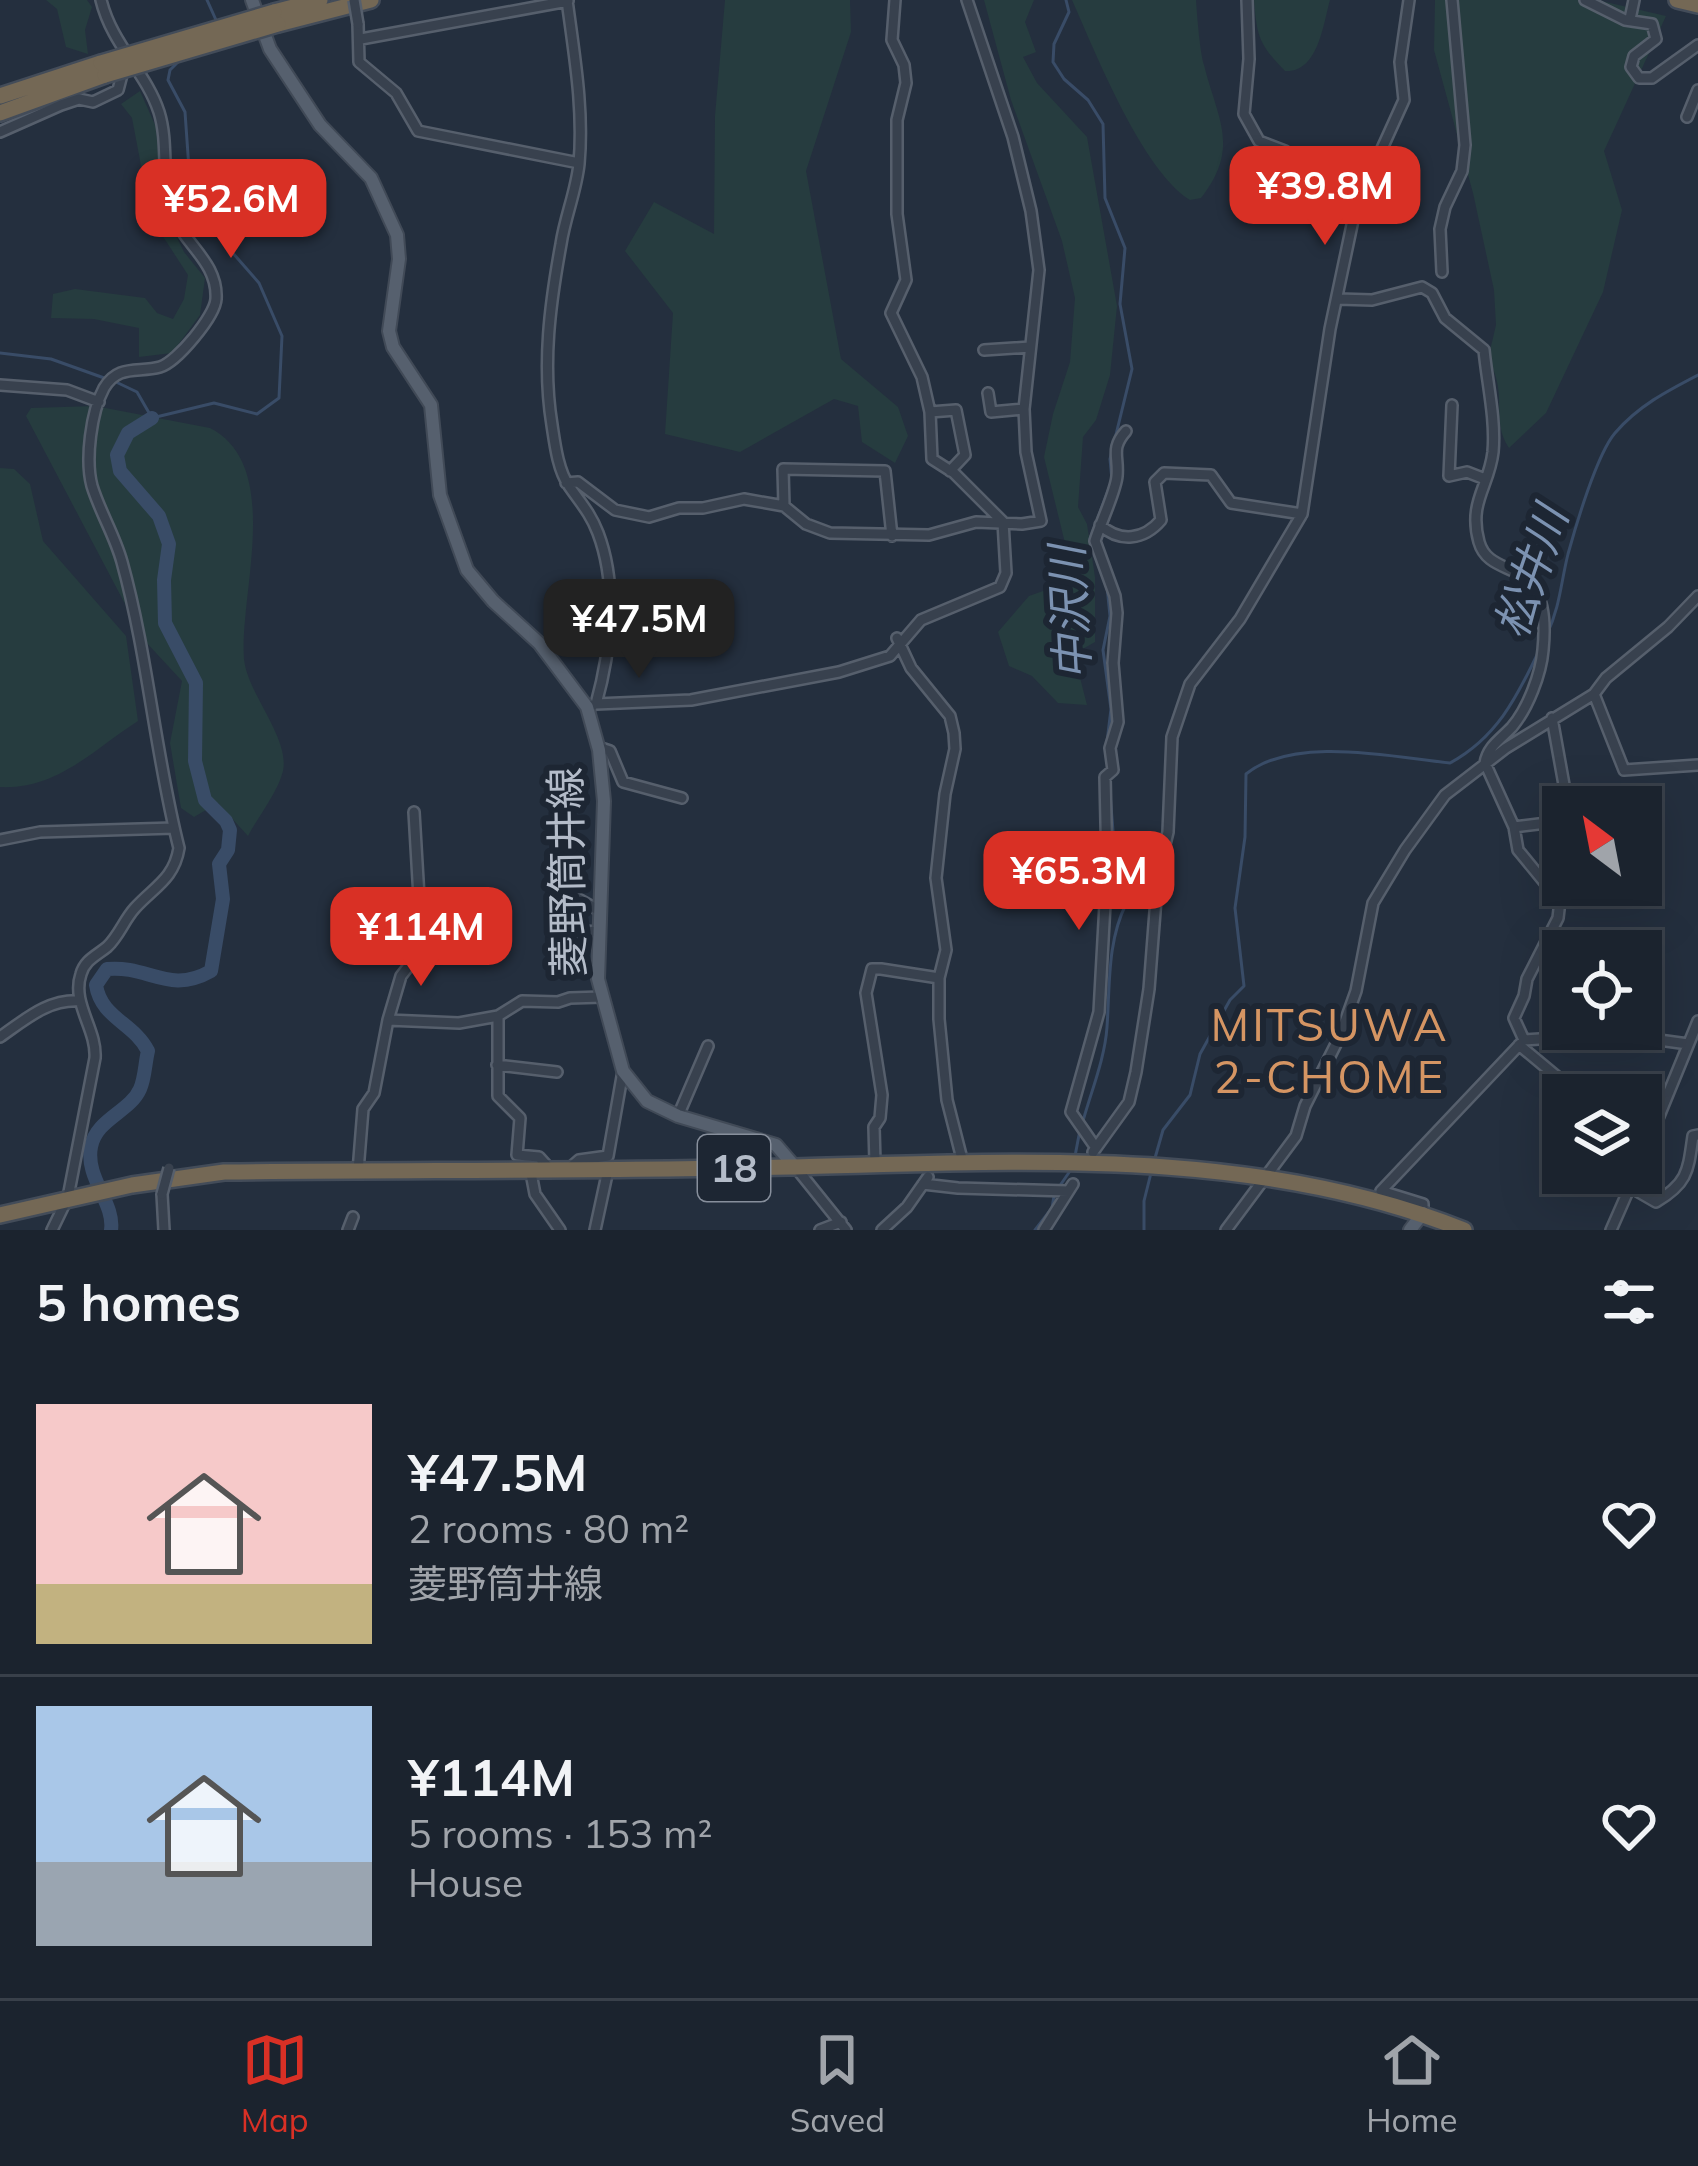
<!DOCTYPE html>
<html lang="en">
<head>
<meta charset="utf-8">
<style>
	:root { --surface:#1b232e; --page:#242b36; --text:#f1f3f6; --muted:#a0a4aa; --line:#39404a; --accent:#d93025 }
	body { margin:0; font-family:Mulish,"Noto Sans JP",sans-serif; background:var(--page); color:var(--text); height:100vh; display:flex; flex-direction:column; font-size:45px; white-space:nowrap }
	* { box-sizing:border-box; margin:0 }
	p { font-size:39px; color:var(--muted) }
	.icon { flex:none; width:66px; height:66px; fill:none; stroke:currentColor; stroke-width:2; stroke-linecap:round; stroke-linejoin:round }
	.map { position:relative; height:1230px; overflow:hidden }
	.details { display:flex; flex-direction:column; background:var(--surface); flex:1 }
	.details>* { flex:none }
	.needle { width:78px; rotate:328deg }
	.controls { position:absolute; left:1542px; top:786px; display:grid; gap:24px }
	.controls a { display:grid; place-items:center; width:120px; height:120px; border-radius:0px; background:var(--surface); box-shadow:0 12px 48px #0002,0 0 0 3px var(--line); font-size:60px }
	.price { position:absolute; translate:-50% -102px; padding:0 27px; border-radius:24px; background:var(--accent); color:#fff; font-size:39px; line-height:78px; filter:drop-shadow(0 3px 6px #0008) }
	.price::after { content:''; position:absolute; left:50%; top:72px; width:36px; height:27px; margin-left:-18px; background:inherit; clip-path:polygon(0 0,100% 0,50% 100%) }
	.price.active { background:#222; color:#fff }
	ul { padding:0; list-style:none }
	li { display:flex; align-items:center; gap:36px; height:300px; padding:0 36px }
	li+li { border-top:3px solid var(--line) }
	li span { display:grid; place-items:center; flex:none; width:336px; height:240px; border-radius:0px; color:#555 }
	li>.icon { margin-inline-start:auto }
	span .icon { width:144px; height:144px; fill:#fffc; stroke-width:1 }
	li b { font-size:51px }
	h2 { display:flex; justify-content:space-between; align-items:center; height:144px; padding:0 36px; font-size:51px }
	.tabs { display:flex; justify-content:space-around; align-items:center; height:168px; border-top:3px solid var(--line); background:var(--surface); font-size:33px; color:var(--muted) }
	.tabs a { display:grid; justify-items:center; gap:6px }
	.tabs .active { color:var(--accent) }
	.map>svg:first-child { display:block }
	.green { fill:#263c3f }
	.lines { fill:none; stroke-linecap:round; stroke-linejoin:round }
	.stream { stroke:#394c67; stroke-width:3 }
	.river { stroke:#394c67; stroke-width:14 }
	.minor-casing { stroke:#565f6c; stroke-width:14 }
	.major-casing { stroke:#414a57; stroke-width:16 }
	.highway-casing { stroke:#434c59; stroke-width:20 }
	.minor { stroke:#38414e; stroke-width:9 }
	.major { stroke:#56606e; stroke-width:12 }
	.highway { stroke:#746855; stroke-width:15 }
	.minor-bridge-casing { stroke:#565f6c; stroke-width:14; stroke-linecap:butt }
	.highway-bridge-casing { stroke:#434c59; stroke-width:20; stroke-linecap:butt }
	.minor-bridge { stroke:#38414e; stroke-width:9 }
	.highway-bridge { stroke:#746855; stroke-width:15 }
	.labels { text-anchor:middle; stroke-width:12; stroke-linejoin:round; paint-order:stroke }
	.shield { fill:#1d2633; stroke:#878f9c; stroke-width:3 }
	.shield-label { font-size:39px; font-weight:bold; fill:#b4bcc9 }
	.street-label { font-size:42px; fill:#b4bcc9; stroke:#1d2633 }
	.water-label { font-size:45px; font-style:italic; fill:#7c92b1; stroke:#1d2633 }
	.neighbourhood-label { font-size:45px; letter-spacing:3px; fill:#d59563; stroke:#1d2633 }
</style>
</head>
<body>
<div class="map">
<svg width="1698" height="1230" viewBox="0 0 1698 1230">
	<rect width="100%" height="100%" fill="#242f3e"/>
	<!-- green -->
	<path class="green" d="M 46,0 L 87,0 L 92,7 L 85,30 L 88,54 L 66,47 L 57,9 Z
		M 725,0 L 850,0 L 851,32 L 806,171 L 841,359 L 898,407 L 908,436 L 895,463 L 862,442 L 858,406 L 834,399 L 740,452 L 665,434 L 673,313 L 625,251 L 654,202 L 714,234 L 715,116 Z
		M 984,0 L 1034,0 L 1025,22 L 1036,52 L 1023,57 L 1037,83 L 1087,137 L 1117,306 L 1110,375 L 1096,420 L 1083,437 L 1078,507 L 1087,524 L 1095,577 L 1095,642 L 1074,654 L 1087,705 L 1058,703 L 1032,676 L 1009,666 L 998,632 L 1029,596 L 1074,580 L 1044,457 L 1053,414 L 1070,362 L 1075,298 L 1062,241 L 1011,100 Z
		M 1072,0 L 1196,0 C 1197,15 1200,53 1204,65 C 1217,118 1241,147 1201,198 L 1190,200 C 1142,170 1096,54 1072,0 Z
		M 1254,0 L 1330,0 C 1323,25 1318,73 1285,71 C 1259,44 1257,37 1254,0 Z
		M 1435,0 L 1597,0 L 1666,16 L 1604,151 L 1622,210 L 1603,292 L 1546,413 L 1509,448 C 1490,420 1509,394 1488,359 L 1496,325 L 1494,290 L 1473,193 L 1434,50 Z
		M 140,91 L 156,127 L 162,207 L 184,252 L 205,278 L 200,315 L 172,353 L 139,357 L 139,328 L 94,319 L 51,318 L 53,294 L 75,289 L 145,298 L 157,313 L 173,319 L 184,299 L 188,275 L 151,218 L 132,118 L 121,104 Z
		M 95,406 L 210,428 C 284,466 239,594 244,659 C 247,693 290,738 283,771 C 278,792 258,817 248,836 L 218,803 L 194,817 L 181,808 L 170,743 L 182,681 L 144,640 L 26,416 L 31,408 Z
		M 0,468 L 14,469 L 30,484 L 43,541 L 126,636 L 138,721 C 94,749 57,790 0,787 Z"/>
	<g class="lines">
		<!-- stream -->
		<path class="stream" d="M 207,0 L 216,20
			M 1066,0 L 1069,12 L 1054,44 L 1053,62 L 1064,79 L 1088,100 L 1103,124 L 1105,198 L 1125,248 L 1120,304 L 1132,369 L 1110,459 L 1112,480 L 1090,539 L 1103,577
			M 0,353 L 51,359 L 107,379
			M 116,382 L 137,392 L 152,418 L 214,403 L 257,414 L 279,398 L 282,336 L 259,283 L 204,220 L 189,169 L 185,112 L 168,80 L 170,70 L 180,60 L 209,51
			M 1107,586 L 1110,616 L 1103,650 L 1111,709 L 1107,742
			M 1547,634 C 1560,607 1561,582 1568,554 C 1576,525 1597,454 1615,433 C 1638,406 1667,391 1698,375
			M 1083,1121 C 1091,1092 1105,1058 1107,1027 C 1110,986 1107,942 1126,904 L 1112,872 L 1115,856 L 1110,793
			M 1075,1156 L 1080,1130
			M 1155,1158 L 1163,1130 L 1190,1095 L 1200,1054 L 1230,1000 L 1244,986 L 1235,908 L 1245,837 L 1246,774 C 1294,735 1393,757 1450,763 C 1496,738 1516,699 1538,653
			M 1059,1187 L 1070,1171
			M 1035,1230 L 1052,1208 L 1054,1196
			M 1144,1230 L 1144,1201 L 1151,1173"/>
		<!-- river -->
		<path class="river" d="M 111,1230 C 115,1203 85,1178 91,1147 C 96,1119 130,1112 140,1089 C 145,1078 145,1063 148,1051 C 134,1023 101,1018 96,985 L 107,969 C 148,965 169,995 211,971 L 223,899 L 219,864 L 228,850 L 230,830 L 226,821 L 205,800 L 195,761 L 196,683 L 165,623 L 164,580 L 169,544 L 159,516 L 120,471 L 117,455 L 128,433 L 152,418"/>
		<defs>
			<path id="minor" d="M 567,0 C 574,54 584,108 579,164 C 576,192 565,217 561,244 C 550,304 542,364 552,425 C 555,445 558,470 569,486 C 580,502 591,514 598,533 C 618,586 611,650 596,704
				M 1247,0 L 1249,59 L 1244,114 L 1259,141 L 1285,151 L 1311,180 L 1356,206
				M 1585,0 L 1625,20 L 1652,24 L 1656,39 L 1634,56 L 1631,67 L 1639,78 L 1652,78 L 1698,45
				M 1630,19 L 1634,0
				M 358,24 L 359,62 L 396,93 L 418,131 L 579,163
				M 361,39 L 568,1
				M 1687,117 L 1698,90
				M 0,132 L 61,105 L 79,99 L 93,102 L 118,90 L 123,71
				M 1442,272 L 1440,229 L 1445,207 L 1462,171 L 1465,145 L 1452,0
				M 1338,299 L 1372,300 L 1422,287 L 1432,293 L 1445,318 L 1484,350 C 1487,382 1496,419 1493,452 C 1489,487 1468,502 1479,542 C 1491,584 1553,550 1543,650 C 1541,674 1528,708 1512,727 C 1501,739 1488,746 1485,763 L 1514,827 L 1518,850 L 1559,900
				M 984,350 L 1030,347
				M 0,385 L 67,390 L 99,402
				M 988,393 L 991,412 L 1024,409
				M 1452,405 L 1449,476 L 1467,472 L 1485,479
				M 930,412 L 956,410 L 965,455 L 950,471
				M 566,483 L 578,482 L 615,510 L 649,517 L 679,508 L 703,508 L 744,499 L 784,506 L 806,524 L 830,533 L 929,535 L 976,522 L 1022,524 L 1041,521 L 1026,452 L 1024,409 L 1039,270 L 1031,211 L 1013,137 L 967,0
				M 784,506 L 783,469 L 885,471 L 892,536
				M 1100,525 C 1120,543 1144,540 1161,520 L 1155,482 L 1164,473 L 1211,475 L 1231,503 L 1302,514
				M 1594,694 L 1624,770 L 1698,765
				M 587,707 L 596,704 L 691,700 L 839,672 L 890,656 L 921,620 L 1000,587 L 1006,573 L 1003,522 L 954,473 L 932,459 L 930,412 L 922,377 L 891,313 L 906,280 L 897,214 L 897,120 L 906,83 L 904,65 L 892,40 L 895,0
				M 1552,718 L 1568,807
				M 598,747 L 610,751 L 623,782 L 682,798
				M 1514,827 L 1563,821
				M 0,840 L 40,832 L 174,828
				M 557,875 L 557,887 L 600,911
				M 554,929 L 599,932
				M 939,978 L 939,1019 L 947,1100 L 963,1163
				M 498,1016 L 498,1096 L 520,1118 L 517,1155 L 539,1157 L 549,1168
				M 388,1020 L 459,1023 L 498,1016 L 522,1001 L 558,1002 L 570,998 L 602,997
				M 0,1037 C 26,1019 48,999 80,1001
				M 1524,1040 L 1514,1018 L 1524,996 L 1527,979 L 1558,918 L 1563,875
				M 1519,1045 L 1579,1095
				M 497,1065 L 557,1072
				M 678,1116 L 708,1046
				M 1096,1148 L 1071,1112 L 1099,1012 L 1107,868 L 1105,777 L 1113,770 L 1110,748 L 1118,722 L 1113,663 L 1117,613 L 1115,596 L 1095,541 C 1100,524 1116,491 1117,476 C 1119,456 1110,449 1126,431
				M 1093,1152 L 1129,1102 L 1136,1072 L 1149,989 L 1158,873 L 1168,832 L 1172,737 L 1190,684 L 1240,619 L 1302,514 L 1330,329 L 1356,206 L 1404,100 L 1400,62 L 1409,0
				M 1641,1160 L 1698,1021
				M 875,1163 L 874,1127 L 880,1118 L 882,1095 L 866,993 L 872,969 L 881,969 L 939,978 L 946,950 L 936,878 L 945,794 L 955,749 L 954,733 L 950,716 L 911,668 L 897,638
				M 571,1167 L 579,1160 L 608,1156 L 623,1071
				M 530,1168 L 535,1194 L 560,1230
				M 797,1169 L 846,1230
				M 358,1171 L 363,1109 L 374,1093 L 388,1020 L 401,976 L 422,949 L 414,812
				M 923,1184 L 958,1188 L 1068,1191
				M 1630,1187 L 1656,1202 C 1688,1183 1688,1171 1693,1136 L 1698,1135
				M 162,1194 L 164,1230
				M 1423,1213 L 1423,1204 L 1381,1191 L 1524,1040 L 1615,1034 L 1688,1044
				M 52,1230 L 68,1197 L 95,1058 C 97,1029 71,1003 81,974 C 85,960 96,956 107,947 C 119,936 124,920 135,908 C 154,887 174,879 179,848 C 155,754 148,656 122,562 C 115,536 100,512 92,486 C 85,460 91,412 104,388 C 118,364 138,373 160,367 C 177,362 215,316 216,299 C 218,265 189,247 175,220 C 159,187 170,147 159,112 C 146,72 112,45 101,0
				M 348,1230 L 353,1217
				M 595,1230 L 608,1170
				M 820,1230 L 841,1222
				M 882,1230 L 907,1207 L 928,1177
				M 1044,1230 L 1073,1184
				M 1226,1230 L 1296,1136 L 1305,1106 L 1340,1036 L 1356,991 L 1373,903 L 1405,850 L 1445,795 L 1506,748 L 1594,694 L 1606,678 L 1668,627 L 1698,596
				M 1611,1230 L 1636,1173"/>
			<path id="major" d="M 252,0 L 270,49 L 320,125 L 371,178 L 397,235 L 399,259 L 389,331 L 393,347 L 431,405 L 440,495 L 467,570 L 493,601 L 539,643 L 587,707 L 599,750 L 604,801 L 598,979 L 623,1071 L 647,1101 L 678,1116 L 776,1145 L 795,1167
				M 1410,1230 L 1423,1213"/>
			<path id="highway" d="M 1677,0 L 1698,5
				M 274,12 L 320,0
				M 278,24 L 371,0
				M 0,96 L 101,63
				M 0,113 L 105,75
				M 0,1215 L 132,1185 L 224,1172 C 413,1170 601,1171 789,1167 C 1013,1162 1251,1145 1464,1230"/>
		</defs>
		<!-- minor casing -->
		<use href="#minor" class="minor-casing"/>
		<!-- major casing -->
		<use href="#major" class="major-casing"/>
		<!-- highway casing -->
		<use href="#highway" class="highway-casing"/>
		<!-- minor -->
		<use href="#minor" class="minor"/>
		<!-- major -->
		<use href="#major" class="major"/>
		<!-- highway -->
		<use href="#highway" class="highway"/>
		<defs>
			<path id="minor-bridge" d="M 354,0 L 358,24
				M 162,1194 L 169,1168"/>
			<path id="highway-bridge" d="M 101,63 L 274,12
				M 105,75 L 278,24"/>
		</defs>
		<!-- minor-bridge casing -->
		<use href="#minor-bridge" class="minor-bridge-casing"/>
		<!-- highway-bridge casing -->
		<use href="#highway-bridge" class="highway-bridge-casing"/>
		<!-- minor-bridge -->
		<use href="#minor-bridge" class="minor-bridge"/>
		<!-- highway-bridge -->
		<use href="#highway-bridge" class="highway-bridge"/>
	</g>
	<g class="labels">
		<!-- shield labels -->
		<rect class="shield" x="698" y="1135" width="72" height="66" rx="9"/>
		<g class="shield-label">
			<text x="734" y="1182">18</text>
		</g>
		<!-- street labels -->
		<g class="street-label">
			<text transform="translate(567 872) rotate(-91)" y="15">菱野筒井線</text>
		</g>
		<!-- water labels -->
		<g class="water-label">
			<text transform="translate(1531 572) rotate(-71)" y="16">松井川</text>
			<text transform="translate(1070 613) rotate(-93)" y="16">中沢川</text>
		</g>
		<!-- neighbourhood labels -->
		<g class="neighbourhood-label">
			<text x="1330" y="1041">MITSUWA<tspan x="1330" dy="52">2-CHOME</tspan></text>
		</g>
	</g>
</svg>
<div class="controls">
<a><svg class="needle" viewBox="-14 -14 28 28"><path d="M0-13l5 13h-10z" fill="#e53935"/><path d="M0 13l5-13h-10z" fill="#a0a4aa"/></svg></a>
<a><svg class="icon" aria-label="locate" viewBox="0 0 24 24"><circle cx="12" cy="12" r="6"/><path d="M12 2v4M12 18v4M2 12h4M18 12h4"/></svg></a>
<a><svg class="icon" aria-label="layers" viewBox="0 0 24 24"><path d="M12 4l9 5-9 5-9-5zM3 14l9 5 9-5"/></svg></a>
</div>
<b class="price" style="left:1325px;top:248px">¥39.8M</b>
<b class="price" style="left:231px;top:261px">¥52.6M</b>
<b class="price active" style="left:639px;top:681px">¥47.5M</b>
<b class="price" style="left:1079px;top:933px">¥65.3M</b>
<b class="price" style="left:421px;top:989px">¥114M</b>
</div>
<section class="details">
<h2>5 homes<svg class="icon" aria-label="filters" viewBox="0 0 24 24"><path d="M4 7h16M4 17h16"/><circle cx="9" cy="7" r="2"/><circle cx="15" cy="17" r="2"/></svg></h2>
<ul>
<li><span style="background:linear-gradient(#f6c9c9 75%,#c2b280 0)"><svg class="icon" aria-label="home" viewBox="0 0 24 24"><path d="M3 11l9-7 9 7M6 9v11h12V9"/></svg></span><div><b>¥47.5M</b><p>2 rooms · 80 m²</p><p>菱野筒井線</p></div><svg class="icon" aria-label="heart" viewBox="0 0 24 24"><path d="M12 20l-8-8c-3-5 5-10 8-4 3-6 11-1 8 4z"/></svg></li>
<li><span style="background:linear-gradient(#a9c7e8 65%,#9aa5b1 0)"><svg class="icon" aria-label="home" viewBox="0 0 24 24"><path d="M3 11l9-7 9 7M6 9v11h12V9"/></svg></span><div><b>¥114M</b><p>5 rooms · 153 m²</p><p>House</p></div><svg class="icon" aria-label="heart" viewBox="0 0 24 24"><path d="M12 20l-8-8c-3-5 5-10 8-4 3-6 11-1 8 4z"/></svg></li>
</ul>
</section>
<nav class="tabs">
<a class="active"><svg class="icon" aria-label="map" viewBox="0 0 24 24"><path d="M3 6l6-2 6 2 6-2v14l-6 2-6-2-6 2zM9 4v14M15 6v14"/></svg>Map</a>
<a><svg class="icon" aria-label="saved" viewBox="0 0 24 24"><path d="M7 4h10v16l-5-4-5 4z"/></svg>Saved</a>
<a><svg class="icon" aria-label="home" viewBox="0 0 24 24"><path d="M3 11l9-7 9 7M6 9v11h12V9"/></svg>Home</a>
</nav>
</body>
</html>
